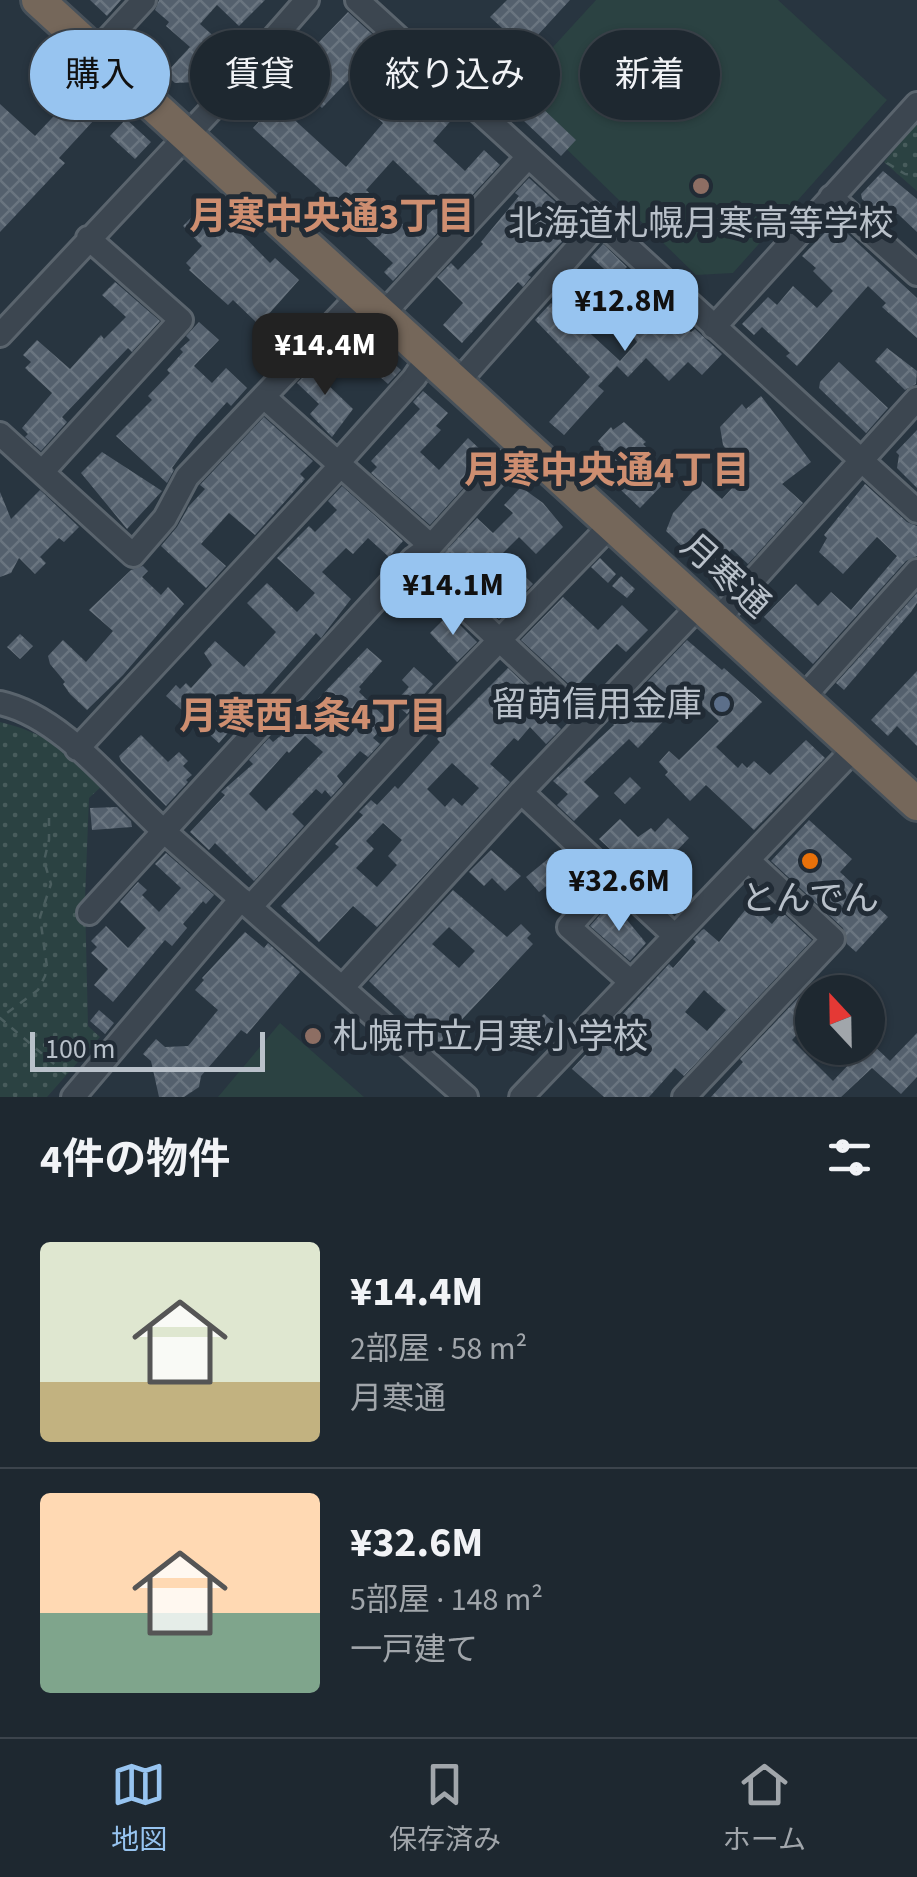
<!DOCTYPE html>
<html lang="ja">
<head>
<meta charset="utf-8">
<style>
	:root { --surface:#1e2830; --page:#2b343c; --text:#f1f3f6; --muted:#a1a6ab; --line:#3c444c; --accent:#97c4f0 }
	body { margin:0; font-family:"Source Sans 3","Noto Sans JP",sans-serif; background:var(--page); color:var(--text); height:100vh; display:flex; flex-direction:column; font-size:38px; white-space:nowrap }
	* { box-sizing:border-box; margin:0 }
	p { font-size:32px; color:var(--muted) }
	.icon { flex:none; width:55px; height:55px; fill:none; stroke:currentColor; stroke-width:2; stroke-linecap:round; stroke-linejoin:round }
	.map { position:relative; height:1097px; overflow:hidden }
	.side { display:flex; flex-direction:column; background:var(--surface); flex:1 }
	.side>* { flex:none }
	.top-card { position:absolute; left:30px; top:30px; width:858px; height:90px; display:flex; gap:20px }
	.needle { width:65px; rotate:338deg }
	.tools { position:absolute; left:795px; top:975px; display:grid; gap:20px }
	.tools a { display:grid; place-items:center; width:90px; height:90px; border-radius:50%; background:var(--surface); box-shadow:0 2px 8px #0004,0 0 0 2px var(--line); font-size:50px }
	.scale { position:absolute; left:30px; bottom:25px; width:235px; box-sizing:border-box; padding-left:10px; border:5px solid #b9c1ca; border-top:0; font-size:28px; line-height:35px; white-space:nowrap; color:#b9c1ca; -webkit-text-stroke:8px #212b35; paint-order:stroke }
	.price { position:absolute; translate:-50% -85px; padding:0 22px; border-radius:20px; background:var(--accent); color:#111; font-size:32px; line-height:65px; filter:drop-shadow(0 2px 5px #0008) }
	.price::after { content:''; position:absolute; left:50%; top:60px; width:30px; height:22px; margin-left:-15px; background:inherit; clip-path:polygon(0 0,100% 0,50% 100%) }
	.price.current { background:#222; color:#fff }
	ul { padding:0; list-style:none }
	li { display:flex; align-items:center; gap:30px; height:250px; padding:0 40px }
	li+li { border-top:2px solid var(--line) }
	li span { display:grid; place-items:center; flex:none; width:280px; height:200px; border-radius:10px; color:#555 }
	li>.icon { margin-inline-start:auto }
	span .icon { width:120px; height:120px; fill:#fffc; stroke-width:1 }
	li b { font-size:42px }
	h2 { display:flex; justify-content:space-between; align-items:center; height:120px; padding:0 40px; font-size:42px }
	.tag { padding:0 35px; border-radius:45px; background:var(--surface); box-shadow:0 2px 8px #0004,0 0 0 2px var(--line); font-size:35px; line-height:90px }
	.tag.current { background:var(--accent); color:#111 }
	.tabs { display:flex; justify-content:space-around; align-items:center; height:140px; border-top:2px solid var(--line); background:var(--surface); font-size:28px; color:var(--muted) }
	.tabs a { display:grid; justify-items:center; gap:5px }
	.tabs .current { color:var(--accent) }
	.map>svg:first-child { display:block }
	.green { fill:#2b4242 }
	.park { fill:url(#park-dots) }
	.building { fill:url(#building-cross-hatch); fill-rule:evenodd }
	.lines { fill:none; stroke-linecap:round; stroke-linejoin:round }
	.minor-casing { stroke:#5a646d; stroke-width:28 }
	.highway-casing { stroke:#47515a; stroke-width:38 }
	.path { stroke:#4a5e5f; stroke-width:2.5; stroke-dasharray:8 8; stroke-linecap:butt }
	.minor { stroke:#3c4650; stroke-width:22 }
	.highway { stroke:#75675a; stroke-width:32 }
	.education-dot { fill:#8d6e63; stroke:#212b35; stroke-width:4 }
	.service-dot { fill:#5c6f8a; stroke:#212b35; stroke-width:4 }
	.food-dot { fill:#e8710a; stroke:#212b35; stroke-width:4 }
	.labels { text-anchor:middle; stroke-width:10; stroke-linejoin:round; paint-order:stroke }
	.poi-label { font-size:35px; fill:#b9c1ca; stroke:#212b35 }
	.street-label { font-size:35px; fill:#b9c1ca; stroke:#212b35 }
	.neighbourhood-label { font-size:38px; font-weight:bold; fill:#ce8e70; stroke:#212b35 }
</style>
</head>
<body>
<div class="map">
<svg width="917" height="1097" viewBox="0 0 917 1097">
	<defs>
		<pattern id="park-dots" width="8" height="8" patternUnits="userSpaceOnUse" patternTransform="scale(2.5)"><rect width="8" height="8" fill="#2b4242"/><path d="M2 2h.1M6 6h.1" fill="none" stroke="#485c5c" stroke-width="1.8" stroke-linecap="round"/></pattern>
		<pattern id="building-cross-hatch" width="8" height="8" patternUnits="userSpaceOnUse" patternTransform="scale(2.5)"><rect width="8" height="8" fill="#54606d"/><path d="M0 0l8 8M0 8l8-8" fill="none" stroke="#6a7580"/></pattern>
	</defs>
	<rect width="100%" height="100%" fill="#283540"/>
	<!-- green -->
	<path class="green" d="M 596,0 L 778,0 L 887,100 L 733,273 L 696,275 L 510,94 Z
		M 280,1023 L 364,1097 L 218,1097 Z"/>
	<!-- park -->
	<path class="park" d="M 917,123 L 917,191 L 884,162 Z
		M 0,722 C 47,733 69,753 103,785 L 89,798 L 85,899 L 88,1026 L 100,1037 L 47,1097 L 0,1097 Z"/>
	<!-- building -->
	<path class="building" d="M 90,0 L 121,0 L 107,16 Z
		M 159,0 L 265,0 L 239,26 L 217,5 L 200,24 L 227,48 L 196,82 L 175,83 L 165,74 L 190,47 L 166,26 L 169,22 L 155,10 Z
		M 507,0 L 570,0 L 525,49 L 490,17 Z
		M 348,12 L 383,44 L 322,108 L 296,83 L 303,75 L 294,68 Z
		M 387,47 L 406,65 L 400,71 L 381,53 Z
		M 84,84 L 107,106 L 59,158 L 65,163 L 0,232 L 0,104 L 35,136 Z
		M 428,91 L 455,116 L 433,141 L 465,171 L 484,150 L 500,165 L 393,281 L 384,272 L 393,263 L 355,227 L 358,224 L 253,128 L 276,103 L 346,167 L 383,123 L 377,118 L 390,104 L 404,117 ZM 393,160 L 439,204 L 410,231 L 366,190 Z
		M 539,105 L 576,140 L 561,156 L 524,121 Z
		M 126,119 L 151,142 L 135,159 L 110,136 Z
		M 883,171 L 917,199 L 917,232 L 898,214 L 894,214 L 887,221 L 862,199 L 861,194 Z
		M 529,178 L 573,218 L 564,228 L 570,234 L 528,275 L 531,277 L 523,287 L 518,282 L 462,343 L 443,325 L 463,303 L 437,277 L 451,263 L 458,270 L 483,244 L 481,242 L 519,196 L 515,193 Z
		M 208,200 L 270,263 L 275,258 L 299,280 L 259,325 L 233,300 L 228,305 L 189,270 L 191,268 L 186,263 L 202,246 L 183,226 Z
		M 835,222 L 917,298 L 917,338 L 882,307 L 886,303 L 868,286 L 797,366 L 786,356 L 790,353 L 762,327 L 754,335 L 742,324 L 768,297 L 777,305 L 793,286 L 817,308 L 833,291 L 813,271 L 816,268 L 802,256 Z
		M 603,244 L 627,267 L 615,279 L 591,257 Z
		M 115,282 L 160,321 L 132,352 L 128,348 L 62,417 L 67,422 L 41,451 L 25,437 L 28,434 L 22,428 L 52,393 L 25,368 L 31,362 L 23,355 L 37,340 L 70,369 L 101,335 L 104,339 L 126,317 L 102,295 Z
		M 551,303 L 577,327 L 580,324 L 620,361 L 637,342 L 625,325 L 647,303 L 655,311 L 661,305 L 684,328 L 691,332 L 695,329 L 722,354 L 702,375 L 688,362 L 669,381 L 646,358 L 628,377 L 617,366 L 598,386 L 604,391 L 564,435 L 549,422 L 590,377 L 535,320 Z
		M 199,322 L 219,340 L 194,366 L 212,383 L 226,368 L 247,388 L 231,406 L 227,402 L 195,437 L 172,468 L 174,470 L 167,483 L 116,436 L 152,400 L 148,396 L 170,373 L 167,370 L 183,352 L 180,349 L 190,340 L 186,336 Z
		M 374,346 L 401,370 L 388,384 L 361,360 Z
		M 887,348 L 917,371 L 916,384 L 905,390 L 875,361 Z
		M 320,359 L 335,374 L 326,383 L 353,409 L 332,437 L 310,414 L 319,404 L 297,383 Z
		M 839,362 L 888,408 L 866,433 L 819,388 L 820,382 Z
		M 423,391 L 448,413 L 436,426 L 441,430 L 420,452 L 439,470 L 468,438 L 484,453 L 480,458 L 486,463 L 430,525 L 371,473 L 377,467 L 371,461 L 420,409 L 413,402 Z
		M 761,396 L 811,462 L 782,484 L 803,503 L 748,564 L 732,549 L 710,573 L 666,531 L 673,513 L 702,481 L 722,499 L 743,476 L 723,445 L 720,427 L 742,404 L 746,409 Z
		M 264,417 L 313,461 L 300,474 L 305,479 L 255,535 L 229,513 L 201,544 L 226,566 L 206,588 L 161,546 L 177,527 L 189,506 L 205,489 L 200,485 Z
		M 624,422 L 646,442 L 643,444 L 652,453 L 646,459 L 668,479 L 640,508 L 588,459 L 601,445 L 598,441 L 611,427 L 613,430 Z
		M 917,430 L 917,488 L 897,468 L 899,455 L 896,452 Z
		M 102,452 L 162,491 L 127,529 L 81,473 Z
		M 865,484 L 907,522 L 917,526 L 917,556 L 906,561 L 813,664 L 764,617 L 796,584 L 818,606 L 831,592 L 851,610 L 897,556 L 877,537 L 843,574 L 819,552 L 827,538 L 824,535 Z
		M 342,486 L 403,541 L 389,557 L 368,538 L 353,554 L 346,548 L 322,572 L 351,599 L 321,638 L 316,633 L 219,743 L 166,696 L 176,685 L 180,689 L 186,683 L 191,688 L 212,665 L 204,653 L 215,641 L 244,667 L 276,632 L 247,603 L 267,583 L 297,612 L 315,593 L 277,558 L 309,526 L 315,532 L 337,510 L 328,501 Z
		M 521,487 L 543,503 L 563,527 L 536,554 L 519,537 L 502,554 L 533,584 L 499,619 L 475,596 L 487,584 L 466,564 L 454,577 L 437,560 L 477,518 L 493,533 L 513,513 L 504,505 Z
		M 40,490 L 79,527 L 64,542 L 59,538 L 40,557 L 46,563 L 35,574 L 19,558 L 11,573 L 0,577 L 0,492 L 11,519 Z
		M 600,558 L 616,574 L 608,583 L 591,567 Z
		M 143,566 L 148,571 L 142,577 L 161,595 L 168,587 L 184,604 L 123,675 L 87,710 L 70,694 L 63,684 L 65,682 L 50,664 L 48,656 L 63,640 L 86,662 L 113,631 L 89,610 L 131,570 Z
		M 621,576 L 635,589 L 627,598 L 612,586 Z
		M 917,593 L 917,603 L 911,612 L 844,690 L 836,683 Z
		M 563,597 L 598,630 L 622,605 L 648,630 L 626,652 L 617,644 L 574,689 L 521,640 Z
		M 449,614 L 477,642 L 457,662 L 430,633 Z
		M 20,634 L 33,646 L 20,659 L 7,647 Z
		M 687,640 L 722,670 L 724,668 L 762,702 L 716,747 L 738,768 L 742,763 L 747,768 L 754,761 L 770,775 L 806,740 L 825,758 L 754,830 L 706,785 L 690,801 L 665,775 L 668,772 L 659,762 L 669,751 L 679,760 L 719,721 L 689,694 L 638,748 L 629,739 L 584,782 L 599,796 L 574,821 L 557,805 L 568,794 L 553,781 L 614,725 L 610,721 Z
		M 367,648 L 382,661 L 359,687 L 361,689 L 359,692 L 389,721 L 373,738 L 380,744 L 368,757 L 360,751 L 337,776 L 343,784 L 331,797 L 325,790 L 322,794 L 316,789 L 292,814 L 304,826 L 254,881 L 215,843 L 209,850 L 190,832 L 225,795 L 221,792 L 253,764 L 249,760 L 269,738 L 273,742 L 290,728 ZM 305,736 L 323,752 L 266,811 L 249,794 L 287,751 L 289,753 Z
		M 414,667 L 433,684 L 407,714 L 394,703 L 409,687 L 402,680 Z
		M 508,668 L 528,687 L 526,694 L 561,729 L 546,744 L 530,727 L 518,741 L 514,738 L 490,764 L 510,782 L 377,927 L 353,906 L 319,942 L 281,906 L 339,847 L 335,844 L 363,815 L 359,812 L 371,800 L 377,805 L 395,786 L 398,789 L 440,742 L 437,739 ZM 452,763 L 479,788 L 462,806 L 453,798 L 445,807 L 427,789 ZM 383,823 L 402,840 L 388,856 L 397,865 L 377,887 L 356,868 L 374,849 L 366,841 Z
		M 917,671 L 917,746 L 897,726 L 888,736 L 871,720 Z
		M 141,735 L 168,762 L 179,752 L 188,761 L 183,766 L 192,775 L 186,780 L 188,782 L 166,806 L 121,761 L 119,756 Z
		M 630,777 L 641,788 L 625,804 L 614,793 Z
		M 117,807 L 131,821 L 132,827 L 92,830 L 90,808 Z
		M 668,818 L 689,838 L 649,880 L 617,849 L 613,852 L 599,839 L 620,819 L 638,837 L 651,828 L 655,832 Z
		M 809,820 L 852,859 L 840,872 L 888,917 L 856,952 L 847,944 L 843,928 L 771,861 Z
		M 491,850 L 521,876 L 505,891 L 492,878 L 484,886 L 469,872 Z
		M 166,853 L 214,895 L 206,904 L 203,901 L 183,924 L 187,928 L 172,946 L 165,940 L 113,1002 L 94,985 L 108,969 L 91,953 L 97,947 L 91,941 L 106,926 L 128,948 L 146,928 L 120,902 L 138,882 L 147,890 L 142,895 L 159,912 L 181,888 L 155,864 Z
		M 554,854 L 566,870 L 539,892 L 526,877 Z
		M 453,890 L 507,937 L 521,924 L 531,934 L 527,938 L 533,944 L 437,1046 L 369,981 ZM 449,927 L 475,951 L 459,968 L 432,944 Z
		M 750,904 L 772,924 L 782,912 L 812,940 L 684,1076 L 675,1068 L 649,1097 L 604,1097 L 572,1069 L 669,964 L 673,968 L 696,942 L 693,939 L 702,930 L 704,929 L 719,942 ZM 704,990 L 726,1010 L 707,1031 L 685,1012 Z
		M 606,908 L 624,924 L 627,920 L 646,943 L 630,961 L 590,926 Z
		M 245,932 L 264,948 L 268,943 L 300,972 L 247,1034 L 241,1030 L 201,1076 L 199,1087 L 184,1097 L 159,1097 L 151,1061 L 143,1054 L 156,1039 L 165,1047 L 188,1046 L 218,1010 L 195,990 L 204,980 L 202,978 Z
		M 801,995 L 812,1005 L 812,1018 L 792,1040 L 833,1081 L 870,1042 L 890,1061 L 917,1033 L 917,1077 L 901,1094 L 872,1068 L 841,1097 L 711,1097 L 743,1062 L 740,1059 Z
		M 99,1010 L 114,1023 L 105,1034 L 90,1021 Z
		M 544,1014 L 558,1027 L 540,1046 L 526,1032 Z"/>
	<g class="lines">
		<defs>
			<path id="minor" d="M 357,0 L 917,511
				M 95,53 L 144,0
				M 831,197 L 917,274
				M 383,314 L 528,157
				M 714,327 L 917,104
				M 0,335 L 210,111 L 307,0
				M 457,383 L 600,222
				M 264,397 L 431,546
				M 0,434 L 133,555 L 165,518 L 187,477 L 360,295
				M 338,463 L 414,378 L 429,356
				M 42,472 L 181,320 L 88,238
				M 413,559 L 587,722
				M 717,620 L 917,399
				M 802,699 L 917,571
				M 0,703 C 64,717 118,791 167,834 C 266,922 366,1009 466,1097
				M 77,749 L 342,464
				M 521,792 L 675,936
				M 612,879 L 569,927 L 631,982
				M 251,906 L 427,715 L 611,525
				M 89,913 L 413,559 L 431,546 L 523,444
				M 342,988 L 521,792 L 699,606
				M 73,1097 L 241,899
				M 521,1097 L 855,748
				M 684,1097 L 833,939 L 748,860"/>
			<path id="highway" d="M 38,0 L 917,804"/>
		</defs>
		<!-- minor casing -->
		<use href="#minor" class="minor-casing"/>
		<!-- highway casing -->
		<use href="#highway" class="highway-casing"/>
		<!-- path -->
		<path class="path" d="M 887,163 L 905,174 L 917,175
			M 49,818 L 49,840 L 44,861 L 51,884 L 40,917 L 47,967 L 45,976 L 38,990 L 0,1018 L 66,1074"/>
		<!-- minor -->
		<use href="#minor" class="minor"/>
		<!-- highway -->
		<use href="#highway" class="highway"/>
	</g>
	<!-- markers -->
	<g class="education-dot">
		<circle cx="701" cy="186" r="10"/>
		<circle cx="313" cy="1036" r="10"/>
	</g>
	<circle class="service-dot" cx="722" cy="704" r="10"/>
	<circle class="food-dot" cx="810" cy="861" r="10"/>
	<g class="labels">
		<!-- poi labels -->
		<g class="poi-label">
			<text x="701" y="235">北海道札幌月寒高等学校</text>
			<text x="702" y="716" text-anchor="end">留萌信用金庫</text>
			<text x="810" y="910">とんでん</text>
			<text x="333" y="1048" text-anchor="start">札幌市立月寒小学校</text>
		</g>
		<!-- street labels -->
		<g class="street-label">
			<text transform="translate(726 575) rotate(42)" y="12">月寒通</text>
		</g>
		<!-- neighbourhood labels -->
		<g class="neighbourhood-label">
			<text x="332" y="229">月寒中央通3丁目</text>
			<text x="607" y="483">月寒中央通4丁目</text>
			<text x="313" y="729">月寒西1条4丁目</text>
		</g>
	</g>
</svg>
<div class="tools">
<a><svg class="needle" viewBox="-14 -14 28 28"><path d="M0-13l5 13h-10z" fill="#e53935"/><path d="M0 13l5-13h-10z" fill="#a1a6ab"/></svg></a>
</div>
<div class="scale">100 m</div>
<b class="price" style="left:625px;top:354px">¥12.8M</b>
<b class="price current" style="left:325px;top:398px">¥14.4M</b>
<b class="price" style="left:453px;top:638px">¥14.1M</b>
<b class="price" style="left:619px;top:934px">¥32.6M</b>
<div class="top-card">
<a class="tag current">購入</a>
<a class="tag">賃貸</a>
<a class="tag">絞り込み</a>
<a class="tag">新着</a>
</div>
</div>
<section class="side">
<h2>4件の物件<svg class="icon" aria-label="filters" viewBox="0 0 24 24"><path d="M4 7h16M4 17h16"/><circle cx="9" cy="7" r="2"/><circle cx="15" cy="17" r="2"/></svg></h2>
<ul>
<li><span style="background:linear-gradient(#dfe7d0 70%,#c2b280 0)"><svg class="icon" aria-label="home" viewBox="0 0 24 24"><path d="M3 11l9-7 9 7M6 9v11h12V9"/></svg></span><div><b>¥14.4M</b><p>2部屋 · 58 m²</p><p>月寒通</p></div></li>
<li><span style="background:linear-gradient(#ffd9b3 60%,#7fa58c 0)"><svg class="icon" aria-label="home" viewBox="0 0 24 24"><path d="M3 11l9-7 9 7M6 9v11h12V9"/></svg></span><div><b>¥32.6M</b><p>5部屋 · 148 m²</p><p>一戸建て</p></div></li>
</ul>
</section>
<nav class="tabs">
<a class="current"><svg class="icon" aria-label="map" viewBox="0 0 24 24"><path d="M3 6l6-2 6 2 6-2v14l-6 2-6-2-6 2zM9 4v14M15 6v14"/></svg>地図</a>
<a><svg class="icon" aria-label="saved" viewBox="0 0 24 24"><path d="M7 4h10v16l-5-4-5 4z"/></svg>保存済み</a>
<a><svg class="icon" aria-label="home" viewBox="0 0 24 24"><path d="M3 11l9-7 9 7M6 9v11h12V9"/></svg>ホーム</a>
</nav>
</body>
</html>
